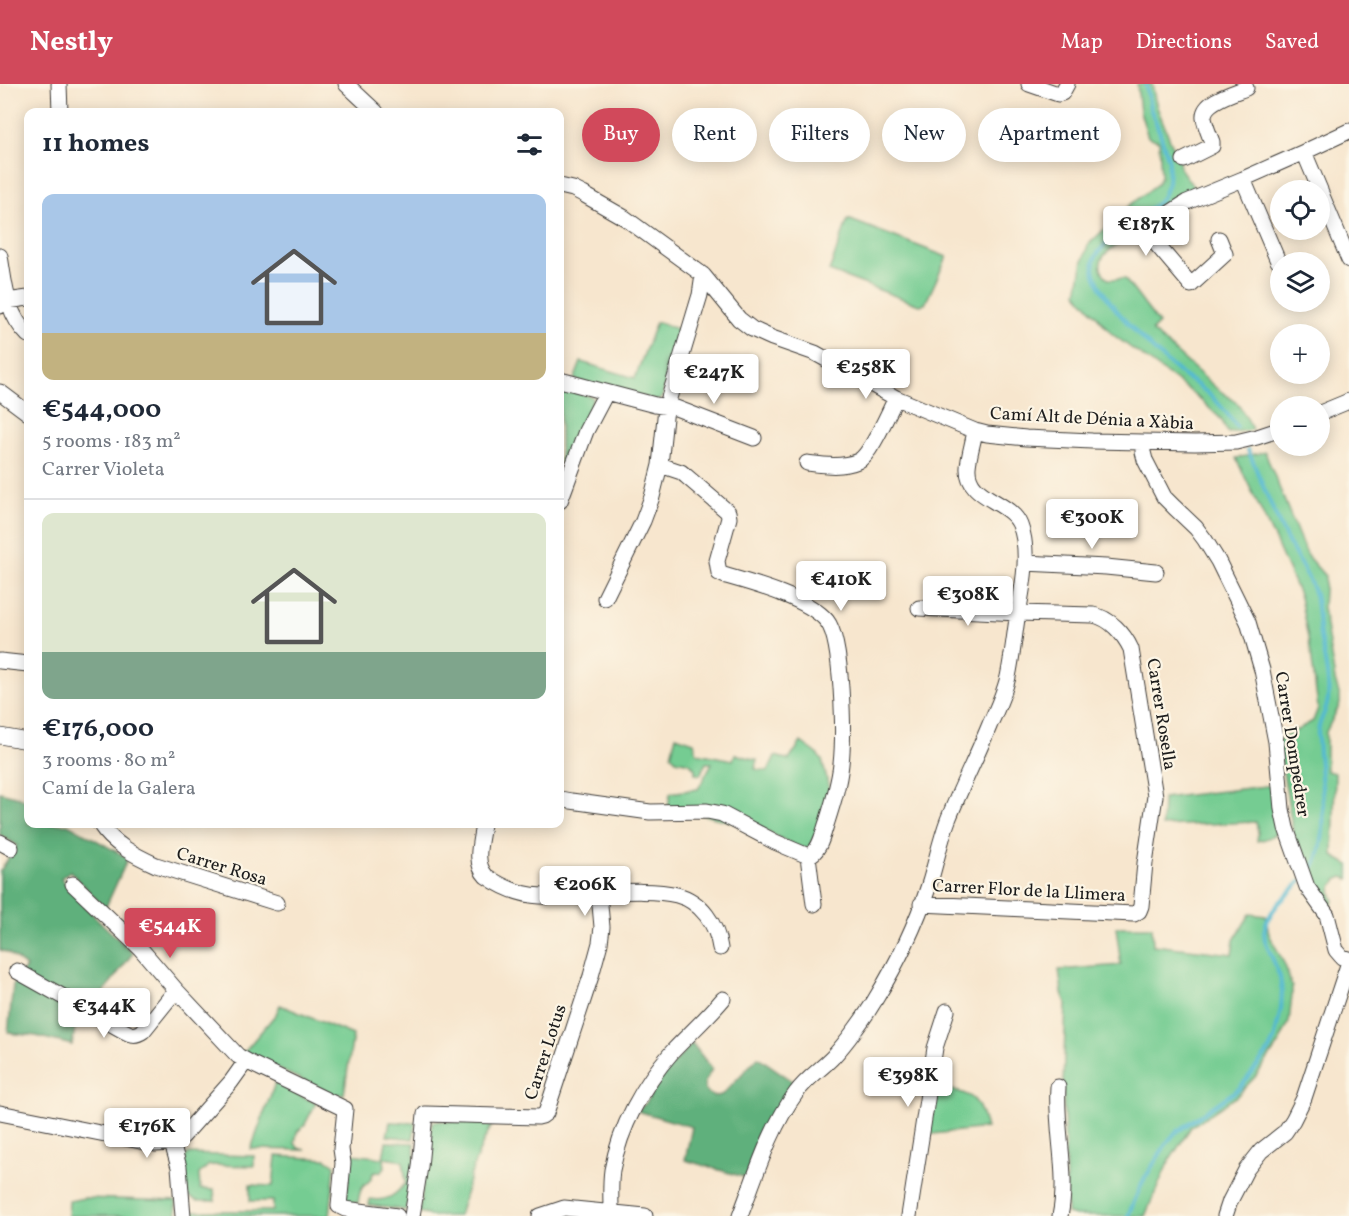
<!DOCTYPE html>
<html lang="en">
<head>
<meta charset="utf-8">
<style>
	:root { --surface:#fff; --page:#f2f2f3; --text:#1f2937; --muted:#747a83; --line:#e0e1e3; --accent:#d1495b }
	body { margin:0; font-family:Vollkorn,serif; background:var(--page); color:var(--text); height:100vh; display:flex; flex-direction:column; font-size:22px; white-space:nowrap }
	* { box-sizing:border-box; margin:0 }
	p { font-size:20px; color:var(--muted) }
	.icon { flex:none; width:33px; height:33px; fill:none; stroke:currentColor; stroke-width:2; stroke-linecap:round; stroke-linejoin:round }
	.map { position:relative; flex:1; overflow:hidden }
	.sheet { position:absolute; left:24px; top:24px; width:540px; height:720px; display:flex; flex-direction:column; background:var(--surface); border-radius:12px; box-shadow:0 3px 15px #0003 }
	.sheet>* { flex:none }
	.guide { position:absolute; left:582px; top:24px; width:570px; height:54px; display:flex; gap:12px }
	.tools { position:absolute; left:1270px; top:96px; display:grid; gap:12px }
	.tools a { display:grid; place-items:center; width:60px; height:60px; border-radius:50%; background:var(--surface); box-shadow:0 3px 15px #0003; font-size:30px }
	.price { position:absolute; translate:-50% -51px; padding:0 14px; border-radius:6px; background:#fff; color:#222; font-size:20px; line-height:39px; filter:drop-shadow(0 2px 3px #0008) }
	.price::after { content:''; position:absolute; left:50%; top:36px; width:18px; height:14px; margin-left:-9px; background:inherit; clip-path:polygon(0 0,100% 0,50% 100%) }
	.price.on { background:var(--accent); color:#fff }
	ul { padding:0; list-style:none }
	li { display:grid; align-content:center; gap:12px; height:318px; padding:0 18px }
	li+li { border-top:2px solid var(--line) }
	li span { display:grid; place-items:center; height:186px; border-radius:12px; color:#555 }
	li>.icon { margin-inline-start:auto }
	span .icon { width:108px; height:108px; fill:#fffc; stroke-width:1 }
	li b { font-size:26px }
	h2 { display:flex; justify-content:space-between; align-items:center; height:72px; padding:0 18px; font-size:26px }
	.pill { padding:0 21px; border-radius:27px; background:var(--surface); box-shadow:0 3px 15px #0003; font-size:21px; line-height:54px }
	.pill.on { background:var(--accent); color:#fff }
	header { display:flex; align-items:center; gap:36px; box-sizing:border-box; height:84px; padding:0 30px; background:var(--accent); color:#fff }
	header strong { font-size:28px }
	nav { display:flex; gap:33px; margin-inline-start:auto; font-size:21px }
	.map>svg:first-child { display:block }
	.green { fill:#74cc92; stroke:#487457; stroke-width:1.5 }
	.forest { fill:#5fb07c; stroke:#3e664c; stroke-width:1.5 }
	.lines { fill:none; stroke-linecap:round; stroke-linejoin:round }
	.stream { stroke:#53b9d1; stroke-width:4 }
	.minor-casing { stroke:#3d3a37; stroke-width:17 }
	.minor { stroke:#fff; stroke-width:15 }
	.labels { text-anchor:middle; stroke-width:4.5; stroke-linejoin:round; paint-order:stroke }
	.street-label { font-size:18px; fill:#1c1c1c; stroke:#fcf5e5 }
</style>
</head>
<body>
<header>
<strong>Nestly</strong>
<nav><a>Map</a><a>Directions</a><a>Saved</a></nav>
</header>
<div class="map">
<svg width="1349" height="1132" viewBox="0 0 1349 1132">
	<rect width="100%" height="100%" fill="#fcf5e5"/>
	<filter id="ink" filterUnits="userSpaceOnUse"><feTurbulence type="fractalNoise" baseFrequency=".0167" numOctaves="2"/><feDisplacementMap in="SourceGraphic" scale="12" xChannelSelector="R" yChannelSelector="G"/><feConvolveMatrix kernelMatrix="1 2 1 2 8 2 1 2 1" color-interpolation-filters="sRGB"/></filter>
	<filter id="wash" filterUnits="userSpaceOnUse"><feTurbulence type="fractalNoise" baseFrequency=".008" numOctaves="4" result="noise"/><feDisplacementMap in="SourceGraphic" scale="24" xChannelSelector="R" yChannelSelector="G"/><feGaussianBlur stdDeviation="1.35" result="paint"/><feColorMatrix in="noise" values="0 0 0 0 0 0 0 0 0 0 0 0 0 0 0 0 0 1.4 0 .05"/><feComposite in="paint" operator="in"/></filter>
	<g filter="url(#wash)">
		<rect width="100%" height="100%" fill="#f7e6ce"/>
		<!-- green -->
		<path class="green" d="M 1137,0 L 1152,0 L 1157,23 L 1173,63 L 1178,69 L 1180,84 L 1197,108 C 1180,119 1164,132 1147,142 C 1135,150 1107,164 1102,175 C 1098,184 1103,189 1108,195 L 1125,195 L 1159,240 L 1152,247 L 1215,303 L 1238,320 L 1248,336 L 1252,346 L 1228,349 L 1221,335 L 1194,310 L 1112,250 L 1077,209 L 1083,176 L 1088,161 L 1130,121 L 1157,100 L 1161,92 L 1159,57 L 1148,53 L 1140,28 Z
			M 848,135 L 947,173 L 925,220 L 919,221 L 829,187 Z
			M 656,238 L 680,246 L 662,313 L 658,317 L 574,296 L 581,278 L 635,294 Z
			M 560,304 L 593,313 L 590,324 L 568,380 L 560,379 Z
			M 1265,368 L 1302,460 L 1309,474 L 1325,492 L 1323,523 L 1335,596 L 1340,613 L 1340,620 L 1326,648 L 1326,687 L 1335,689 L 1333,772 L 1349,781 L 1349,795 L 1343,793 L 1336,796 L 1336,798 C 1329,804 1331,810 1334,817 L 1330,823 L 1313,803 L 1296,766 L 1278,657 L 1313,637 L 1318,624 L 1311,569 L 1300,513 L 1274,454 L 1236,374 Z
			M 676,652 L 694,658 L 697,669 L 733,676 L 735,670 L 757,676 L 755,685 L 768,687 L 775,672 L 789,676 L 801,658 L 815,668 L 822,676 L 829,704 L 817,748 L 811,761 L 804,766 L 759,744 L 668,723 L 670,709 L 698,705 L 712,679 L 706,679 L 700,691 L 695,690 L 695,685 L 690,679 L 676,676 L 671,671 Z
			M 1274,701 L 1280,745 C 1274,752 1266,756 1257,757 L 1258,749 L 1256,738 L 1162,742 L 1163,714 Z
			M 1250,830 L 1266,832 L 1269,850 L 1285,881 L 1292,903 L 1292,911 L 1289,938 L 1279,959 L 1256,992 L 1237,1012 L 1191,1043 L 1168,1079 L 1145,1132 L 1076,1132 L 1067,1130 L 1063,1001 L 1066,919 L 1062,909 L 1059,886 L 1121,881 L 1116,843 L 1152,843 L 1153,861 L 1232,870 L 1234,856 Z
			M 280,921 L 353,951 L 344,1010 L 335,1011 L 243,969 L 276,930 Z
			M 275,999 L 316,1019 L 304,1042 L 297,1048 L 295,1059 L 298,1064 L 306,1066 L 251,1065 Z
			M 946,1005 C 976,1010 978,1016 986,1044 L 925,1051 L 933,1007 L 940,1007 Z
			M 434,1037 L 494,1038 C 476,1067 468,1099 459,1132 L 430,1132 L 419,1128 L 432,1039 Z
			M 390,1038 L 416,1039 L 413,1055 L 387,1052 Z
			M 386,1058 L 414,1059 L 415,1078 L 406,1126 L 404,1126 L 369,1121 L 370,1115 C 388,1118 395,1111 406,1099 L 403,1077 L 384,1074 L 385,1083 L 382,1087 L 373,1089 C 371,1099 367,1097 362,1104 C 359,1109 359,1114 358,1119 L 348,1117 L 346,1115 L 352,1070 L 383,1074 Z
			M 187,1070 L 254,1072 L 254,1082 L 209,1081 L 199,1090 L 200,1105 L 214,1106 L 215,1117 L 197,1117 L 188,1112 L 183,1074 L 186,1074 Z
			M 276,1072 L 326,1075 L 335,1081 L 330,1132 L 190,1132 L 191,1128 L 194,1127 L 273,1127 L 273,1117 L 250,1117 L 250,1101 L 273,1102 Z
			M 84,1114 L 176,1117 L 177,1132 L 68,1132 L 69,1117 Z"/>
		<!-- forest -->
		<path class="forest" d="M 0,708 L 19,713 L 28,718 L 28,740 L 68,740 L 128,774 L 105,825 L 70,787 L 61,794 L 96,834 L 133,869 L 93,922 L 78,927 L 72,961 L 36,952 L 8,949 L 13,901 L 26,883 L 8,869 L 0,866 L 0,787 L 17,761 L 0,751 Z
			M 692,959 L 712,985 L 705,998 L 705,1006 C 711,1012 715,1014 723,1010 L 758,973 L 794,998 L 767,1042 L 747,1094 L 685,1076 L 692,1043 L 637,1027 L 646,1019 L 663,991 Z"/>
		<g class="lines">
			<!-- stream -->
			<path class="stream" d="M 1146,0 L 1150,24 L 1160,49 L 1169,77 L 1168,99 L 1163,112 L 1158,119 C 1144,129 1098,160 1094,177 C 1087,207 1159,272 1181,290 C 1187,295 1194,298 1200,303 C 1215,314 1227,328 1237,343
				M 1248,366 C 1260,394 1271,422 1284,450 C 1293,469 1309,491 1315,511 C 1318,524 1318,539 1320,552 C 1323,571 1332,601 1327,620 C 1325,631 1318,637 1318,650 C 1318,687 1336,765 1306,792
				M 1128,1132 L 1142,1099 L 1166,1060 L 1175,1049 L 1240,1004 L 1268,968 L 1274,956 L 1281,925 L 1282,907 L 1280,893 L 1265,856 L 1264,848 L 1266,839 L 1272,828 L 1279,819 L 1301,797"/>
		</g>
	</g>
	<g filter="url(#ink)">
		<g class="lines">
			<defs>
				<path id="minor" d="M 59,0 L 60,28
					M 346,0 L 376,28
					M 1029,0 L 1058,10 L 1062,9 L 1067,0
					M 1184,76 L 1212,62 L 1212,58 C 1209,50 1205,41 1204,34 C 1202,17 1234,9 1246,4
					M 560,102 L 573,105 L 583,110 L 625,134 L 703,191 L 739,235 L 752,245 L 772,254 L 815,269 L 896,314 L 975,347 L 987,350 L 1026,354 L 1092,357 L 1195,359 L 1236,358 L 1257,353 L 1281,345
					M 1320,106 L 1304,68 L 1349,47
					M 1320,107 L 1349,176
					M 1219,155 L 1225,170 L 1191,201 L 1152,155 L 1150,148 L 1151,143 L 1156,138 L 1187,118 L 1243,95
					M 0,172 C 5,201 6,229 28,251
					M 1278,177 L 1243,95 L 1304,68
					M 0,222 L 7,217 L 28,214
					M 560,296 L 655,321 L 676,324 L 754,354
					M 0,308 L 28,329
					M 1320,329 L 1349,317
					M 1143,358 L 1143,368 L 1145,376 L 1164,413 L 1174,423 L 1196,444 L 1205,456 L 1218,477 L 1248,538 L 1262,586 L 1276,658 L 1282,725 L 1286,744 L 1307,803 L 1327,831 L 1336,866 L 1342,873 L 1349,875
					M 807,379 C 823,381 842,384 858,377 C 871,371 888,329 896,314
					M 660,381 L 681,388 L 686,392 L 728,428 L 729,434 L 717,477 L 719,489 L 723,491 C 751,499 808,514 827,537 C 843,557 844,653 841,680 C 839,700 833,719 827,738 C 823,749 820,768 808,772
					M 560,417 L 586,347 L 606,309
					M 1025,479 L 1106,483 L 1156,488
					M 605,514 L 643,437 L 652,413 L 660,381 L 666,324 L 700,211 L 703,191
					M 919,524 L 1018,529 L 1093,531 C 1110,534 1124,550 1131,565 L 1155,712 L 1145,779 L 1141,822 L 1139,827 L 1134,830 L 921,820
					M 0,577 L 28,580
					M 0,652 L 28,657
					M 560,715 L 571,717 L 650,728 L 707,727 L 722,730 L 775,758 L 808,772
					M 100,740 C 113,760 134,771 156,781 L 277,819
					M 0,758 L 11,764
					M 808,772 L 814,820
					M 73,800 L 140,864 L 176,906 L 238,972 L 254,981 L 345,1025 L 341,1065 L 343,1079 L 339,1122 L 345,1125 L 397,1132
					M 592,809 C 616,808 655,805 677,811 C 701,817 717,841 720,864
					M 17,887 L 124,947 C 131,951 136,952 143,947 L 176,906
					M 1058,1003 C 1055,1046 1069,1090 1060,1132
					M 0,1029 L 155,1060 L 172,1059 L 183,1052 L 231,998 L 246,977
					M 172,1059 L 179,1083 L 183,1132
					M 611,1128 C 611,1114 610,1100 612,1086 C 620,1043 643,1001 672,968 C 689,950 707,934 723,915
					M 412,1132 L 420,1083 L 425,1030 L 538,1033 L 542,1032 L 546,1029 L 591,892 L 600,859 L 602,843 L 600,821 L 598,814 L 592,809 C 548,813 524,818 486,792 C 473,778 481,757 483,740
					M 540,1132 L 564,1124 L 645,1132
					M 740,1132 C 756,1091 770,1044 796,1009 C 806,995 820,986 832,974 C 846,959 865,933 875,916 C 897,880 916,841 929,801 C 936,779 940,757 948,736 C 961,703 977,672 990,640 C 997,625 1004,610 1008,593 C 1012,574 1014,555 1017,535 C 1022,507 1031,469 1020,441 C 1010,416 966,415 968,383 C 969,371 973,359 975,347
					M 909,1132 L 935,964 L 947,927
					M 1225,1132 L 1230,1117 L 1246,1086 L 1261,1067 L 1285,1048 L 1293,1036 L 1304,1014 L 1349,878"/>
			</defs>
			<!-- minor casing -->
			<use href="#minor" class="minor-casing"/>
			<!-- minor -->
			<use href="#minor" class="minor"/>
		</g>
	</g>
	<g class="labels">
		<!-- street labels -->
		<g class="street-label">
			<text transform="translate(1092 334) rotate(3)" y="6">Camí Alt de Dénia a Xàbia</text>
			<text transform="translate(1162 630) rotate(81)" y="6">Carrer Rosella</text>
			<text transform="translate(1293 660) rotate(81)" y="6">Carrer Dompedrer</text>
			<text transform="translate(222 782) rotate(17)" y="6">Carrer Rosa</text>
			<text transform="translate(1029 806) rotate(3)" y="6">Carrer Flor de la Llimera</text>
			<text transform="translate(545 968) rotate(-72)" y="6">Carrer Lotus</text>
		</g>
	</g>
</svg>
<div class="tools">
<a><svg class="icon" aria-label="locate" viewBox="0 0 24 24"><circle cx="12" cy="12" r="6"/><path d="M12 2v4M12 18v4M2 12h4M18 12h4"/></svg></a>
<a><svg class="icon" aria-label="layers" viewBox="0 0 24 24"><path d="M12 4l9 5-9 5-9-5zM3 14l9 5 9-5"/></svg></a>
<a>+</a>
<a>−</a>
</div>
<b class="price" style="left:1146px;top:173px">€187K</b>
<b class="price" style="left:866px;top:316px">€258K</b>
<b class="price" style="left:714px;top:321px">€247K</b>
<b class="price" style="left:1092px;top:466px">€300K</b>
<b class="price" style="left:841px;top:528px">€410K</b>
<b class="price" style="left:968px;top:543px">€308K</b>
<b class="price" style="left:585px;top:833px">€206K</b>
<b class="price on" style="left:170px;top:875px">€544K</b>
<b class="price" style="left:104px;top:955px">€344K</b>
<b class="price" style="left:908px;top:1024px">€398K</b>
<b class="price" style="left:147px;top:1075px">€176K</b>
<div class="guide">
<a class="pill on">Buy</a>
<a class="pill">Rent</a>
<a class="pill">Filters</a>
<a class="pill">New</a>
<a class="pill">Apartment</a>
</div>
<section class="sheet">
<h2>11 homes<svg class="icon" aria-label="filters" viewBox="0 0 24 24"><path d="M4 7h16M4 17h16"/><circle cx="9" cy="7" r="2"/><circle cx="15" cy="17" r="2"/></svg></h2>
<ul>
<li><span style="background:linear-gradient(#a9c7e8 75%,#c2b280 0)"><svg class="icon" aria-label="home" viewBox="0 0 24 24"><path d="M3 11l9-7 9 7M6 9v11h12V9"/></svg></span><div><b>€544,000</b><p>5 rooms · 183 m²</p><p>Carrer Violeta</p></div></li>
<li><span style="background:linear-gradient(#dfe7d0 75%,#7fa58c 0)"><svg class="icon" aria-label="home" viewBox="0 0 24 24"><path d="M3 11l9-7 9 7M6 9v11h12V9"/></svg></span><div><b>€176,000</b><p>3 rooms · 80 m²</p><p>Camí de la Galera</p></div></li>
</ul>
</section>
</div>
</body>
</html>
